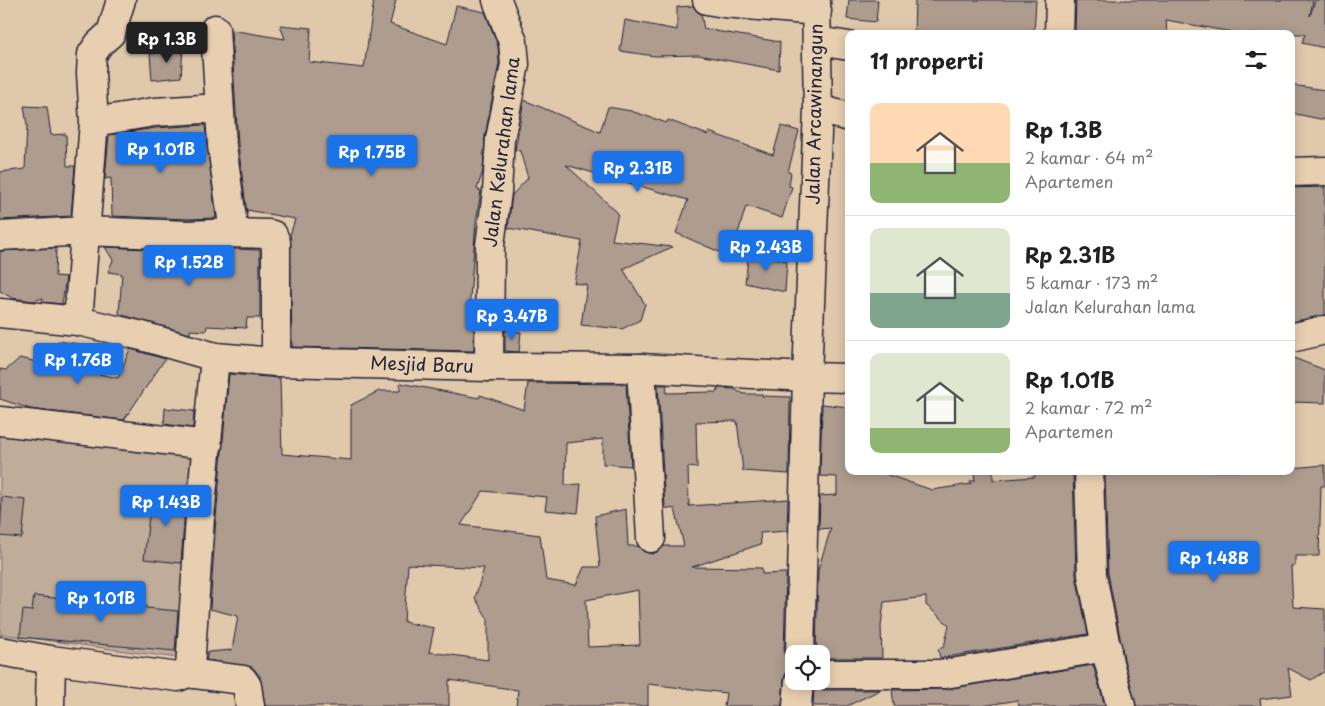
<!DOCTYPE html>
<html lang="id">
<head>
<meta charset="utf-8">
<style>
	:root { --surface:#fff; --page:#f2f2f2; --text:#222; --muted:#767676; --line:#e0e0e0; --accent:#1a73e8 }
	body { margin:0; font-family:"Playpen Sans",sans-serif; background:var(--page); color:var(--text); height:100vh; display:flex; flex-direction:column; font-size:19px; white-space:nowrap }
	* { box-sizing:border-box; margin:0 }
	p { font-size:16px; color:var(--muted) }
	.icon { flex:none; width:28px; height:28px; fill:none; stroke:currentColor; stroke-width:2; stroke-linecap:round; stroke-linejoin:round }
	.map { position:relative; flex:1; overflow:hidden }
	.panel { position:absolute; left:845px; top:30px; width:450px; height:445px; display:flex; flex-direction:column; background:var(--surface); border-radius:10px; box-shadow:0 2px 12px #0003 }
	.panel>* { flex:none }
	.fabs { position:absolute; left:785px; top:645px; display:grid; gap:10px }
	.fabs a { display:grid; place-items:center; width:45px; height:45px; border-radius:10px; background:var(--surface); box-shadow:0 2px 12px #0003; font-size:25px }
	.price { position:absolute; translate:-50% -42px; padding:0 11px; border-radius:5px; background:var(--accent); color:#fff; font-size:16px; line-height:32px; filter:drop-shadow(0 1px 2px #0008) }
	.price::after { content:''; position:absolute; left:50%; top:30px; width:15px; height:11px; margin-left:-8px; background:inherit; clip-path:polygon(0 0,100% 0,50% 100%) }
	.price.active { background:#222; color:#fff }
	ul { padding:0; list-style:none }
	li { display:flex; align-items:center; gap:15px; height:125px; padding:0 25px }
	li+li { border-top:1px solid var(--line) }
	li span { display:grid; place-items:center; flex:none; width:140px; height:100px; border-radius:10px; color:#555 }
	li>.icon { margin-inline-start:auto }
	span .icon { width:60px; height:60px; fill:#fffc; stroke-width:1 }
	li b { font-size:21px }
	h2 { display:flex; justify-content:space-between; align-items:center; height:60px; padding:0 25px; font-size:21px }
	.map>svg:first-child { display:block }
	.green { fill:#c0ad99; stroke:#71686a }
	.building { fill:#ae9c8e; stroke:#22223b; fill-rule:evenodd }
	.lines { fill:none; stroke-linecap:round; stroke-linejoin:round }
	.minor-casing { stroke:#22223b; stroke-width:31 }
	.tertiary-casing { stroke:#22223b; stroke-width:31 }
	.minor { stroke:#e8cfb0; stroke-width:28 }
	.tertiary { stroke:#e8cfb0; stroke-width:28 }
	.labels { text-anchor:middle; stroke-width:4.5; stroke-linejoin:round; paint-order:stroke }
	.street-label { font-size:18px; fill:#22223b; stroke:#e8cfb0 }
</style>
</head>
<body>
<div class="map">
<svg width="1325" height="706" viewBox="0 0 1325 706">
	<rect width="100%" height="100%" fill="#e0c8ab"/>
	<filter id="ink" filterUnits="userSpaceOnUse"><feTurbulence type="fractalNoise" baseFrequency=".02" numOctaves="2"/><feDisplacementMap in="SourceGraphic" scale="10" xChannelSelector="R" yChannelSelector="G"/><feConvolveMatrix kernelMatrix="1 2 1 2 8 2 1 2 1" color-interpolation-filters="sRGB"/></filter>
	<g filter="url(#ink)">
		<!-- green -->
		<path class="green" d="M 0,425 L 219,452 L 185,659 L 0,634 Z"/>
		<!-- building -->
		<path class="building" d="M 374,0 L 396,0 L 390,24 L 447,44 L 456,6 L 485,12 L 498,46 L 499,63 L 485,136 L 483,171 L 477,189 L 481,191 L 476,222 L 468,324 L 474,325 L 474,351 L 292,347 L 290,235 L 295,219 L 247,210 L 247,214 L 238,144 L 231,30 L 285,39 L 280,25 L 311,28 L 309,62 L 364,68 Z
			M 849,0 L 878,0 L 876,22 L 847,19 Z
			M 915,0 L 1036,0 L 1034,34 L 914,34 Z
			M 1076,0 L 1313,0 L 1310,16 L 1315,0 L 1325,0 L 1325,48 L 1302,43 L 1305,34 L 1242,34 L 1166,20 L 1167,34 L 1075,34 Z
			M 693,6 L 701,14 L 704,29 L 780,42 L 779,70 L 698,55 L 655,56 L 620,51 L 625,20 L 677,30 L 677,7 Z
			M 183,47 L 181,77 L 152,80 L 150,54 Z
			M 1291,85 L 1325,90 L 1325,120 L 1291,113 Z
			M 524,100 L 600,132 L 608,107 L 631,111 L 667,123 L 668,120 L 708,135 L 709,132 L 773,155 L 781,126 L 799,131 L 788,172 L 791,173 L 789,186 L 792,187 L 782,218 L 746,206 L 731,257 L 676,233 L 688,200 L 566,165 L 618,213 L 612,240 L 672,247 L 623,269 L 645,304 L 640,320 L 622,329 L 581,325 L 587,285 L 574,283 L 582,241 L 508,228 L 512,195 L 528,178 L 520,151 L 515,150 Z
			M 24,106 L 47,107 L 51,135 L 66,134 L 67,166 L 75,166 L 71,216 L 0,220 L 0,172 L 25,169 L 27,125 Z
			M 203,125 L 205,125 L 216,218 L 188,219 L 112,216 L 111,178 L 105,179 L 109,135 L 156,128 Z
			M 1325,187 L 1325,315 L 1291,322 L 1291,188 Z
			M 105,247 L 187,251 L 234,249 L 260,250 L 260,318 L 247,318 L 246,328 L 207,326 L 206,331 L 190,330 L 190,334 L 119,314 L 122,274 L 108,272 L 113,260 Z
			M 56,248 L 55,276 L 66,277 L 62,304 L 42,302 L 43,298 L 33,301 L 12,298 L 0,291 L 0,251 Z
			M 749,252 L 787,261 L 785,292 L 745,283 Z
			M 505,330 L 521,332 L 519,352 L 505,351 Z
			M 58,341 L 79,344 L 75,369 L 118,378 L 130,349 L 165,359 L 124,420 L 30,409 L 0,399 L 0,369 L 6,370 L 20,358 L 54,366 Z
			M 1291,357 L 1325,370 L 1325,403 L 1291,402 Z
			M 229,374 L 280,378 L 282,454 L 351,460 L 351,405 L 379,391 L 400,391 L 400,383 L 479,398 L 480,395 L 524,410 L 528,383 L 626,384 L 631,466 L 603,464 L 603,439 L 566,443 L 565,485 L 581,484 L 578,513 L 545,510 L 547,497 L 483,491 L 461,525 L 540,535 L 546,580 L 576,585 L 584,567 L 600,567 L 595,516 L 626,509 L 628,546 L 638,546 L 644,552 L 652,554 L 659,551 L 664,546 L 684,546 L 675,509 L 665,508 L 658,385 L 667,385 L 666,393 L 717,392 L 718,388 L 734,389 L 744,394 L 762,394 L 762,396 L 790,397 L 789,474 L 743,471 L 737,421 L 696,422 L 697,468 L 688,467 L 689,506 L 788,499 L 787,531 L 760,533 L 761,544 L 692,567 L 762,568 L 762,574 L 786,573 L 784,654 L 787,662 L 792,667 L 786,673 L 784,679 L 782,706 L 724,706 L 726,693 L 648,684 L 648,706 L 516,706 L 518,690 L 449,680 L 449,706 L 265,706 L 260,676 L 252,667 L 206,660 L 208,652 L 232,650 L 238,616 L 210,609 L 216,518 ZM 408,564 L 484,568 L 475,598 L 488,619 L 488,660 L 429,652 L 434,628 L 404,622 ZM 638,590 L 640,645 L 588,647 L 586,600 Z
			M 822,404 L 849,407 L 849,471 L 889,471 L 888,475 L 932,490 L 971,484 L 970,481 L 975,481 L 974,471 L 993,471 L 993,480 L 1035,477 L 1034,471 L 1073,471 L 1076,576 L 1088,634 L 940,658 L 938,649 L 944,647 L 949,625 L 926,605 L 926,597 L 884,602 L 881,626 L 882,658 L 821,658 L 821,654 L 816,654 L 818,570 L 831,528 L 819,529 L 820,496 L 837,495 L 837,477 L 820,476 Z
			M 165,408 L 194,411 L 193,428 L 164,424 Z
			M 1325,465 L 1325,486 L 1321,486 L 1319,556 L 1295,556 L 1295,566 L 1291,566 L 1293,607 L 1325,609 L 1325,671 L 1311,680 L 1288,668 L 1292,695 L 1260,699 L 1261,706 L 1136,706 L 1124,659 L 1108,573 L 1105,471 L 1128,471 L 1128,473 L 1157,471 L 1291,471 L 1291,468 Z
			M 152,490 L 186,494 L 181,563 L 144,559 Z
			M 2,497 L 26,500 L 22,538 L 0,536 Z
			M 34,596 L 83,601 L 83,598 L 146,605 L 146,608 L 178,611 L 175,651 L 20,637 L 23,610 L 32,611 Z
			M 1093,665 L 1105,706 L 1019,706 L 1018,700 L 982,706 L 894,706 L 892,690 L 947,689 Z
			M 814,688 L 821,690 L 880,690 L 847,706 L 813,706 Z"/>
		<g class="lines">
			<defs>
				<path id="minor" d="M 707,0 L 724,3 L 817,11
					M 215,29 L 222,146 L 234,233 L 269,234 L 273,235 L 276,242 L 276,362
					M 1059,34 L 1060,0
					M 817,41 L 849,46
					M 818,109 L 849,117
					M 94,122 L 154,112 L 219,108
					M 1291,172 L 1325,171
					M 0,236 L 85,231 L 188,235 L 234,233
					M 78,321 L 94,122 L 91,73 L 92,54 L 99,44 L 111,33 L 121,0
					M 489,367 L 490,245 L 497,192 L 500,139 L 515,64 L 513,42 L 497,0
					M 641,368 L 651,538
					M 0,421 L 208,445
					M 1089,471 L 1092,575 L 1109,663 L 1121,706
					M 0,651 L 51,660 L 178,677 L 187,673 L 190,668 L 200,517 L 215,357
					M 800,654 L 807,377 L 818,109 L 816,0
					M 187,673 L 243,680 L 247,686 L 250,706
					M 821,674 L 945,674 L 1107,647
					M 50,706 L 51,660
					M 797,706 L 799,681"/>
				<path id="tertiary" d="M 0,313 L 78,321 L 142,336 L 215,357 L 276,362 L 489,367 L 641,368 L 807,377 L 849,378
					M 1291,338 L 1325,330"/>
			</defs>
			<!-- minor casing -->
			<use href="#minor" class="minor-casing"/>
			<!-- tertiary casing -->
			<use href="#tertiary" class="tertiary-casing"/>
			<!-- minor -->
			<use href="#minor" class="minor"/>
			<!-- tertiary -->
			<use href="#tertiary" class="tertiary"/>
		</g>
	</g>
	<g class="labels">
		<!-- street labels -->
		<g class="street-label">
			<text transform="translate(815 114) rotate(-89)" y="6">Jalan Arcawinangun</text>
			<text transform="translate(502 152) rotate(-83)" y="6">Jalan Kelurahan lama</text>
			<text transform="translate(422 365) rotate(2)" y="6">Mesjid Baru</text>
		</g>
	</g>
</svg>
<div class="fabs">
<a><svg class="icon" aria-label="locate" viewBox="0 0 24 24"><circle cx="12" cy="12" r="6"/><path d="M12 2v4M12 18v4M2 12h4M18 12h4"/></svg></a>
</div>
<b class="price active" style="left:167px;top:64px">Rp 1.3B</b>
<b class="price" style="left:161px;top:174px">Rp 1.01B</b>
<b class="price" style="left:372px;top:177px">Rp 1.75B</b>
<b class="price" style="left:638px;top:193px">Rp 2.31B</b>
<b class="price" style="left:766px;top:272px">Rp 2.43B</b>
<b class="price" style="left:189px;top:287px">Rp 1.52B</b>
<b class="price" style="left:512px;top:341px">Rp 3.47B</b>
<b class="price" style="left:78px;top:385px">Rp 1.76B</b>
<b class="price" style="left:166px;top:527px">Rp 1.43B</b>
<b class="price" style="left:1214px;top:583px">Rp 1.48B</b>
<b class="price" style="left:101px;top:623px">Rp 1.01B</b>
<section class="panel">
<h2>11 properti<svg class="icon" aria-label="filters" viewBox="0 0 24 24"><path d="M4 7h16M4 17h16"/><circle cx="9" cy="7" r="2"/><circle cx="15" cy="17" r="2"/></svg></h2>
<ul>
<li><span style="background:linear-gradient(#ffd9b3 60%,#8fb573 0)"><svg class="icon" aria-label="home" viewBox="0 0 24 24"><path d="M3 11l9-7 9 7M6 9v11h12V9"/></svg></span><div><b>Rp 1.3B</b><p>2 kamar · 64 m²</p><p>Apartemen</p></div></li>
<li><span style="background:linear-gradient(#dfe7d0 65%,#7fa58c 0)"><svg class="icon" aria-label="home" viewBox="0 0 24 24"><path d="M3 11l9-7 9 7M6 9v11h12V9"/></svg></span><div><b>Rp 2.31B</b><p>5 kamar · 173 m²</p><p>Jalan Kelurahan lama</p></div></li>
<li><span style="background:linear-gradient(#dfe7d0 75%,#8fb573 0)"><svg class="icon" aria-label="home" viewBox="0 0 24 24"><path d="M3 11l9-7 9 7M6 9v11h12V9"/></svg></span><div><b>Rp 1.01B</b><p>2 kamar · 72 m²</p><p>Apartemen</p></div></li>
</ul>
</section>
</div>
</body>
</html>
